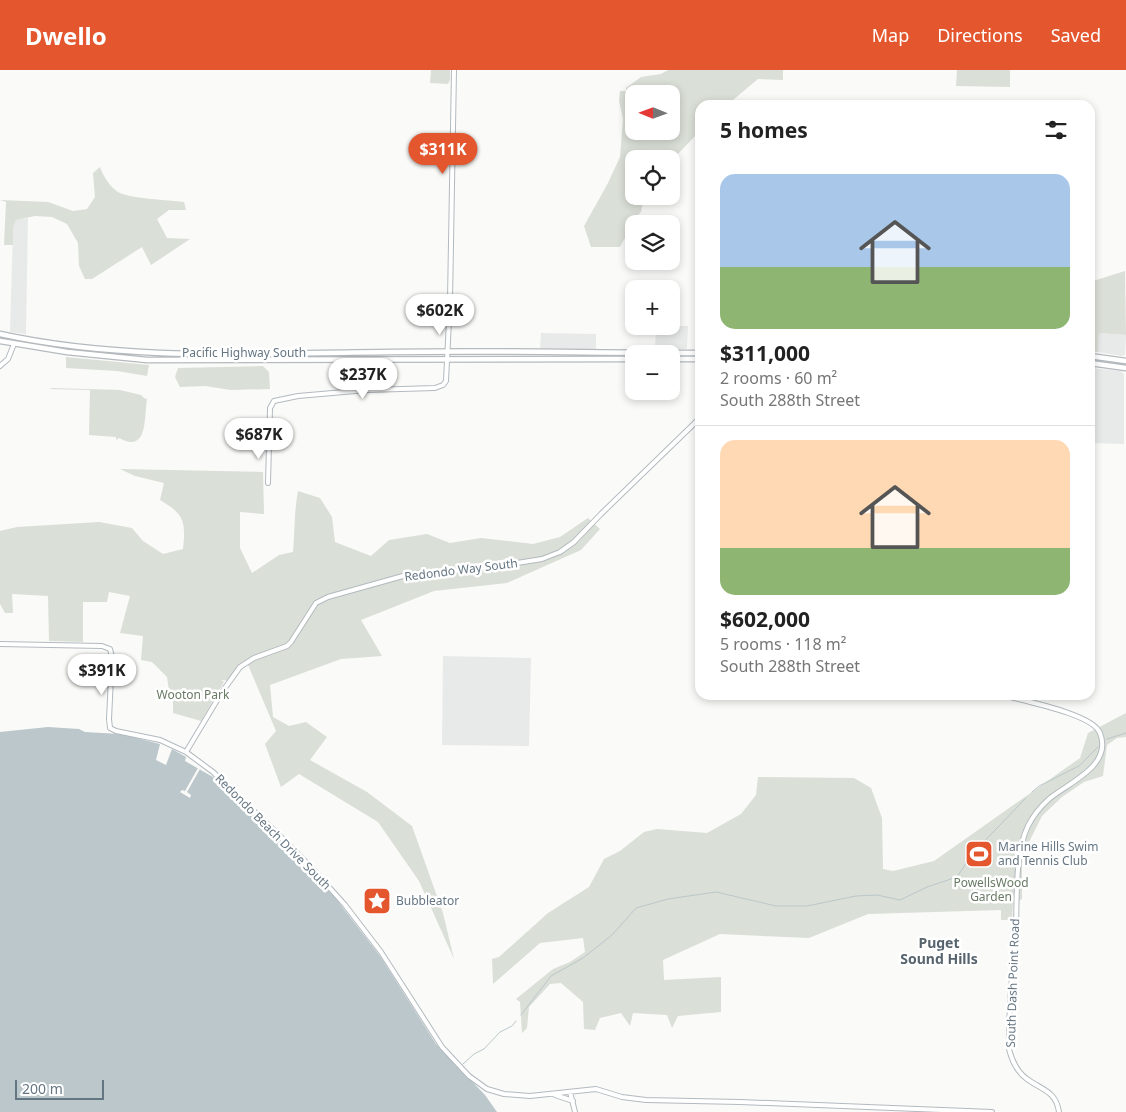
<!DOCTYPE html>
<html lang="en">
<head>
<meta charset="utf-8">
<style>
	:root { --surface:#fff; --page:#f2f2f2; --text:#222; --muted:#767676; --line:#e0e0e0; --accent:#e4572e }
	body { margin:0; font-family:"Noto Sans",sans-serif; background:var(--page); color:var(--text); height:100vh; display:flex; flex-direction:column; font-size:19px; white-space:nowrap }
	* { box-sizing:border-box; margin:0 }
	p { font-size:16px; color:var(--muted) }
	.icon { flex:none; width:28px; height:28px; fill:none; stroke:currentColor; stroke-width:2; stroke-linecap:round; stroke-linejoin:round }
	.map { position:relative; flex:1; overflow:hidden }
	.sheet { position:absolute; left:695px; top:30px; width:400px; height:600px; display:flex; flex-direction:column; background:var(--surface); border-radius:15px; box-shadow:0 2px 8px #0003 }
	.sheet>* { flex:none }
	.needle { width:32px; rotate:271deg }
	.tools { position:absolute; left:625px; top:15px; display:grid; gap:10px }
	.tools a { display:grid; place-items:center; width:55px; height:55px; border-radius:10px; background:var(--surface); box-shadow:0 2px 8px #0003; font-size:25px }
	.scale { position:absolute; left:15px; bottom:12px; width:89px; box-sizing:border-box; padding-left:5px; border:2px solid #657683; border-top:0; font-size:14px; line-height:18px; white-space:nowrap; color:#657683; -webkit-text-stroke:4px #fff; paint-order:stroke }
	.price { position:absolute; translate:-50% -42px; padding:0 11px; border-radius:18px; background:#fff; color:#222; font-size:16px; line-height:32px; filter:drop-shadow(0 1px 2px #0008) }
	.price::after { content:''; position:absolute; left:50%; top:30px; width:15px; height:11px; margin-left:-8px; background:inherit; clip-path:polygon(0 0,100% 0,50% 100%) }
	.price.selected { background:var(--accent); color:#fff }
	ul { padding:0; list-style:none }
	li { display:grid; align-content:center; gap:10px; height:265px; padding:0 25px }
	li+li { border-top:1px solid var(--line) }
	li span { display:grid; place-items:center; height:155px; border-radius:15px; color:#555 }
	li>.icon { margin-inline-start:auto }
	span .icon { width:90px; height:90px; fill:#fffc; stroke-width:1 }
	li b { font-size:21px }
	h2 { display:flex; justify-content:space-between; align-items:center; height:60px; padding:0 25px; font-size:21px }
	header { display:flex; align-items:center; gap:30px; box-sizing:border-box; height:70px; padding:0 25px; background:var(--accent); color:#fff }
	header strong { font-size:24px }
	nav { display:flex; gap:28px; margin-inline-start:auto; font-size:18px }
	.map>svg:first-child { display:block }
	.built { fill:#e8e9e9 }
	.green { fill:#dadfd7; fill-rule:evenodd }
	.water { fill:#bbc7cb }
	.pier { fill:#fafaf8 }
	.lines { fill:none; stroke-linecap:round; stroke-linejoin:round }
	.stream { stroke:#bbc7cb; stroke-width:1 }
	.secondary-casing { stroke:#b3babf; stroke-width:6 }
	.primary-casing { stroke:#b5babe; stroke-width:7 }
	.secondary { stroke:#fff; stroke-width:4 }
	.primary { stroke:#fff; stroke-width:4.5 }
	.labels { text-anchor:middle; stroke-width:5; stroke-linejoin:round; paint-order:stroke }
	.street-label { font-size:12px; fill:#657683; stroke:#fff }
	.park-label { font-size:12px; fill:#687a64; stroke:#fff }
	.poi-label { font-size:12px; fill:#657683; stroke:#fff; text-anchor:start }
	.neighbourhood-label { font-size:14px; font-weight:bold; fill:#57646e; stroke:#fff }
</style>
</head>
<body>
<header>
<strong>Dwello</strong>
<nav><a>Map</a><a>Directions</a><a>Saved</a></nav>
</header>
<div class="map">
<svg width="1126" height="1042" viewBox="0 0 1126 1042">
	<rect width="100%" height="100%" fill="#fafaf8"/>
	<!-- built -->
	<path class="built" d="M 28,148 L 26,264 L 10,262 L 13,158 L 16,150 Z
		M 656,256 L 688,256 L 687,279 L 655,279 Z
		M 541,263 L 596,264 L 596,279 L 540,279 Z
		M 1099,263 L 1126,265 L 1125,285 L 1122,286 L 1098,282 Z
		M 1090,298 L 1121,301 L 1124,304 L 1124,374 L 1090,373 Z
		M 443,586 L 531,588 L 529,676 L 442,675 Z"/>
	<!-- green -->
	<path class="green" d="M 431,0 L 450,0 L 450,10 L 448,14 L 430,13 Z
		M 668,0 L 783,0 L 783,10 L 758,9 L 727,35 L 700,35 L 700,61 L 671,91 L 671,89 L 634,89 L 634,126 L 644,126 L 641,142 L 637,146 L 620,177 L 591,177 L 584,156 L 608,113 L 620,87 L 623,49 L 619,31 L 620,21 L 626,21 L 626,18 L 641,7 L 661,4 ZM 634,24 L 671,24 L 671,61 L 634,61 Z
		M 957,0 L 1010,0 L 1010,17 L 956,16 Z
		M 100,97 C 103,106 110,117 118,122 C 130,129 169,130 184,132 L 186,140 L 169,140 L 157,149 L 167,168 L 190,169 L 151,195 L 142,177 L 92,209 L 85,209 L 79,196 L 78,173 L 67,154 L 52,147 L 35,146 L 16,150 L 13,158 L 13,175 L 4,175 L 6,132 L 0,130 L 48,132 L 73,141 L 87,139 L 95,127 L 93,103 Z
		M 1125,201 L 1126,265 L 1099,263 L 1098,282 L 1090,281 L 1090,212 Z
		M 66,287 L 149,295 L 147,306 L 117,301 L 66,298 Z
		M 263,296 L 269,302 L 270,319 L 231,320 L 205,316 L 180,317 L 175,307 L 178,298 Z
		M 52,318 L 120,320 L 141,325 L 144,328 L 147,329 C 144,348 148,384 119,368 L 116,370 L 116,367 L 89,365 L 90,320 L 49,319 Z
		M 120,399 L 263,402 L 264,444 L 240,442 L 240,478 L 252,503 L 279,485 L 293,482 C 295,461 294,441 298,421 L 320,428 L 332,447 L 335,472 L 371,486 L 389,470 L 427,464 L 450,473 L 481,468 L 533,474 L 560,467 L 588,448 L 600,459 L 581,480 L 507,513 L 434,521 L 361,550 L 382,586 L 341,589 L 270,615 L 273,647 L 289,656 L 306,652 L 327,667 L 310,690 L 367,722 L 412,756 L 443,843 L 454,889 L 419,811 L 378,752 L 299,704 L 281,717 L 265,674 L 276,661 L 246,590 L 230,611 L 221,610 L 224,612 L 201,651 L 173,643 L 173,629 L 170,628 L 167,607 L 152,592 L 141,590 L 143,566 L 120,563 L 130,526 L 109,522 L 107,532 L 83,532 L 83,572 L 49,571 L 48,526 L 12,524 L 13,543 L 5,543 L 0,534 L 0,461 L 17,457 L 99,452 L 132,458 L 143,471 L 163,484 L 183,479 C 186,451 184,444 160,430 L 164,413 L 135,406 Z
		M 1126,643 L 1126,667 L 1117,668 L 1107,675 L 1103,706 L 1084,712 L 1062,727 L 1042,746 L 1022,786 L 1022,829 L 1013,834 L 1012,850 L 1001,850 L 1001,840 L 868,844 L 809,868 L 720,864 L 663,890 L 664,910 L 721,907 L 721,942 L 678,946 L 672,958 L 667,945 L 633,943 L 630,956 L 621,943 L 600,948 L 595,960 L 584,959 L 583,932 L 561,913 L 550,914 L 529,937 L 527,958 L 522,963 L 520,932 L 516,929 L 553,899 L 570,892 L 585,882 L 583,868 L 540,873 L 493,914 L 492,889 L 499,887 L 548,843 L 589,817 L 604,789 L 620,781 L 644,762 L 657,759 L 707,763 L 741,744 L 756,725 L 758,707 L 854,708 L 871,718 L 882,748 L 883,799 L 893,801 L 934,791 L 1080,688 L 1088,663 Z"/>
	<!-- water -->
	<path class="water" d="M 48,657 L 79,659 L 85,662 L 120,664 L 160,674 L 156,690 L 166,695 L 172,679 L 186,687 L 185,691 L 213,707 L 283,772 L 330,821 L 380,886 L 436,974 L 485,1025 L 497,1042 L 0,1042 L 0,662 Z"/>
	<!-- pier -->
	<path class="pier" d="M 198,698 L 200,699 L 187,722 L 191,725 L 190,728 L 180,722 L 182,720 L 185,721 Z"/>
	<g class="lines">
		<!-- stream -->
		<path class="stream" d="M 1107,669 L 1126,663
			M 1032,722 L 1039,716 L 1079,696 L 1098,677
			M 521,945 L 551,906 L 583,888 L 612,865 L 636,838 L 668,829 L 716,822 L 776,836 L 807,836 L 856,826 L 877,825 L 900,830 L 927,817 L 957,807 L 973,783 L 1026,728
			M 463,994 L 474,984 L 484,979 L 500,962 L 512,956 L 516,951"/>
		<defs>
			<path id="secondary" d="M 0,296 L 8,289 L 14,274
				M 268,413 L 270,338 L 274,331 L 298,326 L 367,320 L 435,318 L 443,315 L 446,311 L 450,230 L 454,0
				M 0,574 L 102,576 L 110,579 L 112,587 L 109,649 L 110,658 L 116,661 L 160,670 L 186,682 L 213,702 L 279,765 L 312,798 L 345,835 L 381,882 L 442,977 L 469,1006 L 487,1019 L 504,1024 L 530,1026 L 596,1019 L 622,1027 L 646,1030 L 740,1032 L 992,1042
				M 1003,625 C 1024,631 1093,644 1100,663 C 1113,696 1068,713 1049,729 C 1040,737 1033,746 1028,756 C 1015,782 1017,828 1016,857 C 1013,898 1008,938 1009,979 C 1012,991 1017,1002 1027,1009 C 1042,1020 1056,1021 1059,1042
				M 186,682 L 222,622 L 240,597 L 254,588 L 287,576 L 291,572 L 316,533 L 328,527 L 410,504 L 445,502 L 511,494 L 542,489 L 560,482 L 574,472 L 601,444 L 700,348
				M 570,1022 L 575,1042
				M 555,1025 L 573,1031"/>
			<path id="primary" d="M 0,264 C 128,292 261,283 391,282 C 494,280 597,283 700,283
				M 0,271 L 67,282 L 147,290 L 634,289
				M 1090,286 L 1126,291
				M 671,289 L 700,289
				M 1090,293 L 1126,298"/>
		</defs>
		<!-- secondary casing -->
		<use href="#secondary" class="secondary-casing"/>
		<!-- primary casing -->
		<use href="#primary" class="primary-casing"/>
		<!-- secondary -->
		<use href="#secondary" class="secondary"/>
		<!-- primary -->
		<use href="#primary" class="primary"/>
	</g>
	<!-- icons -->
	<defs>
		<symbol id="stadium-square" viewBox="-11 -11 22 22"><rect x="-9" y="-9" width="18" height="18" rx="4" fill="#e4572e" stroke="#fff"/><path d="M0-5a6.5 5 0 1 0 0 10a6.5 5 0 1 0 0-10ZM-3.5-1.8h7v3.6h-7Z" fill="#fff"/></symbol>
		<symbol id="sight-square" viewBox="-11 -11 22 22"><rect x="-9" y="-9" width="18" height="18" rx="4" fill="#e4572e" stroke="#fff"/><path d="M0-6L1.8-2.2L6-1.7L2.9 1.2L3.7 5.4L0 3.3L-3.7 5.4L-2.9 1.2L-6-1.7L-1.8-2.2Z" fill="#fff"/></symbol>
	</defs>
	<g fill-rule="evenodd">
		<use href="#stadium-square" x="963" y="768" width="32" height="32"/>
		<use href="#sight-square" x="361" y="815" width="32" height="32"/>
	</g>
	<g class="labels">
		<!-- street labels -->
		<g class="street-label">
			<text x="244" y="287">Pacific Highway South</text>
			<text transform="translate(461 500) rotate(-7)" y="4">Redondo Way South</text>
			<text transform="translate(273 762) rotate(45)" y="4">Redondo Beach Drive South</text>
			<text transform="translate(1013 913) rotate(-88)" y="4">South Dash Point Road</text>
		</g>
		<!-- park labels -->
		<g class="park-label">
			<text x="193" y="629">Wooton Park</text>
			<text x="991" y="817">PowellsWood<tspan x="991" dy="14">Garden</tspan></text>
		</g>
		<!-- poi labels -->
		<g class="poi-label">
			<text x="998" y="781">Marine Hills Swim<tspan x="998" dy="14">and Tennis Club</tspan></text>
			<text x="396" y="835">Bubbleator</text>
		</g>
		<!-- neighbourhood labels -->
		<g class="neighbourhood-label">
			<text x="939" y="878">Puget<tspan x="939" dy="16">Sound Hills</tspan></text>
		</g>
	</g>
</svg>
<div class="tools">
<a><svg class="needle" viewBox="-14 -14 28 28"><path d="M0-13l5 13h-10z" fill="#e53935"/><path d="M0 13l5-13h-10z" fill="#767676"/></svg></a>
<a><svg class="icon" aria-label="locate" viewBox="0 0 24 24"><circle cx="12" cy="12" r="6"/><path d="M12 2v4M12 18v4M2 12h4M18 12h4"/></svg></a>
<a><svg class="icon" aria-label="layers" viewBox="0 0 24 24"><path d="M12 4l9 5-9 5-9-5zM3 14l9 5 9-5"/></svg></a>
<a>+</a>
<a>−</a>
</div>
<div class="scale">200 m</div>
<b class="price selected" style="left:443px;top:105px">$311K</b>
<b class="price" style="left:440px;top:266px">$602K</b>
<b class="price" style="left:363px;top:330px">$237K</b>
<b class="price" style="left:259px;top:390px">$687K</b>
<b class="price" style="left:102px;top:626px">$391K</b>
<section class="sheet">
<h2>5 homes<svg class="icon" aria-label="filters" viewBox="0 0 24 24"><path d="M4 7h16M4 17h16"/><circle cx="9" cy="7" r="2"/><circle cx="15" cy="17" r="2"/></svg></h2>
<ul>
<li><span style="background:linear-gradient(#a9c7e8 60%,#8fb573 0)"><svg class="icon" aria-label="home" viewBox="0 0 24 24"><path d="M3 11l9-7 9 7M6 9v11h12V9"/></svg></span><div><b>$311,000</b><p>2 rooms · 60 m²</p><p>South 288th Street</p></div></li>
<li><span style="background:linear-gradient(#ffd9b3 70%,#8fb573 0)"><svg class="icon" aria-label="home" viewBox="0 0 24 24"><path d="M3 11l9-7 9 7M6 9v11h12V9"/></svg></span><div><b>$602,000</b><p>5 rooms · 118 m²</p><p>South 288th Street</p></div></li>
</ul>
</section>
</div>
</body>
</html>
